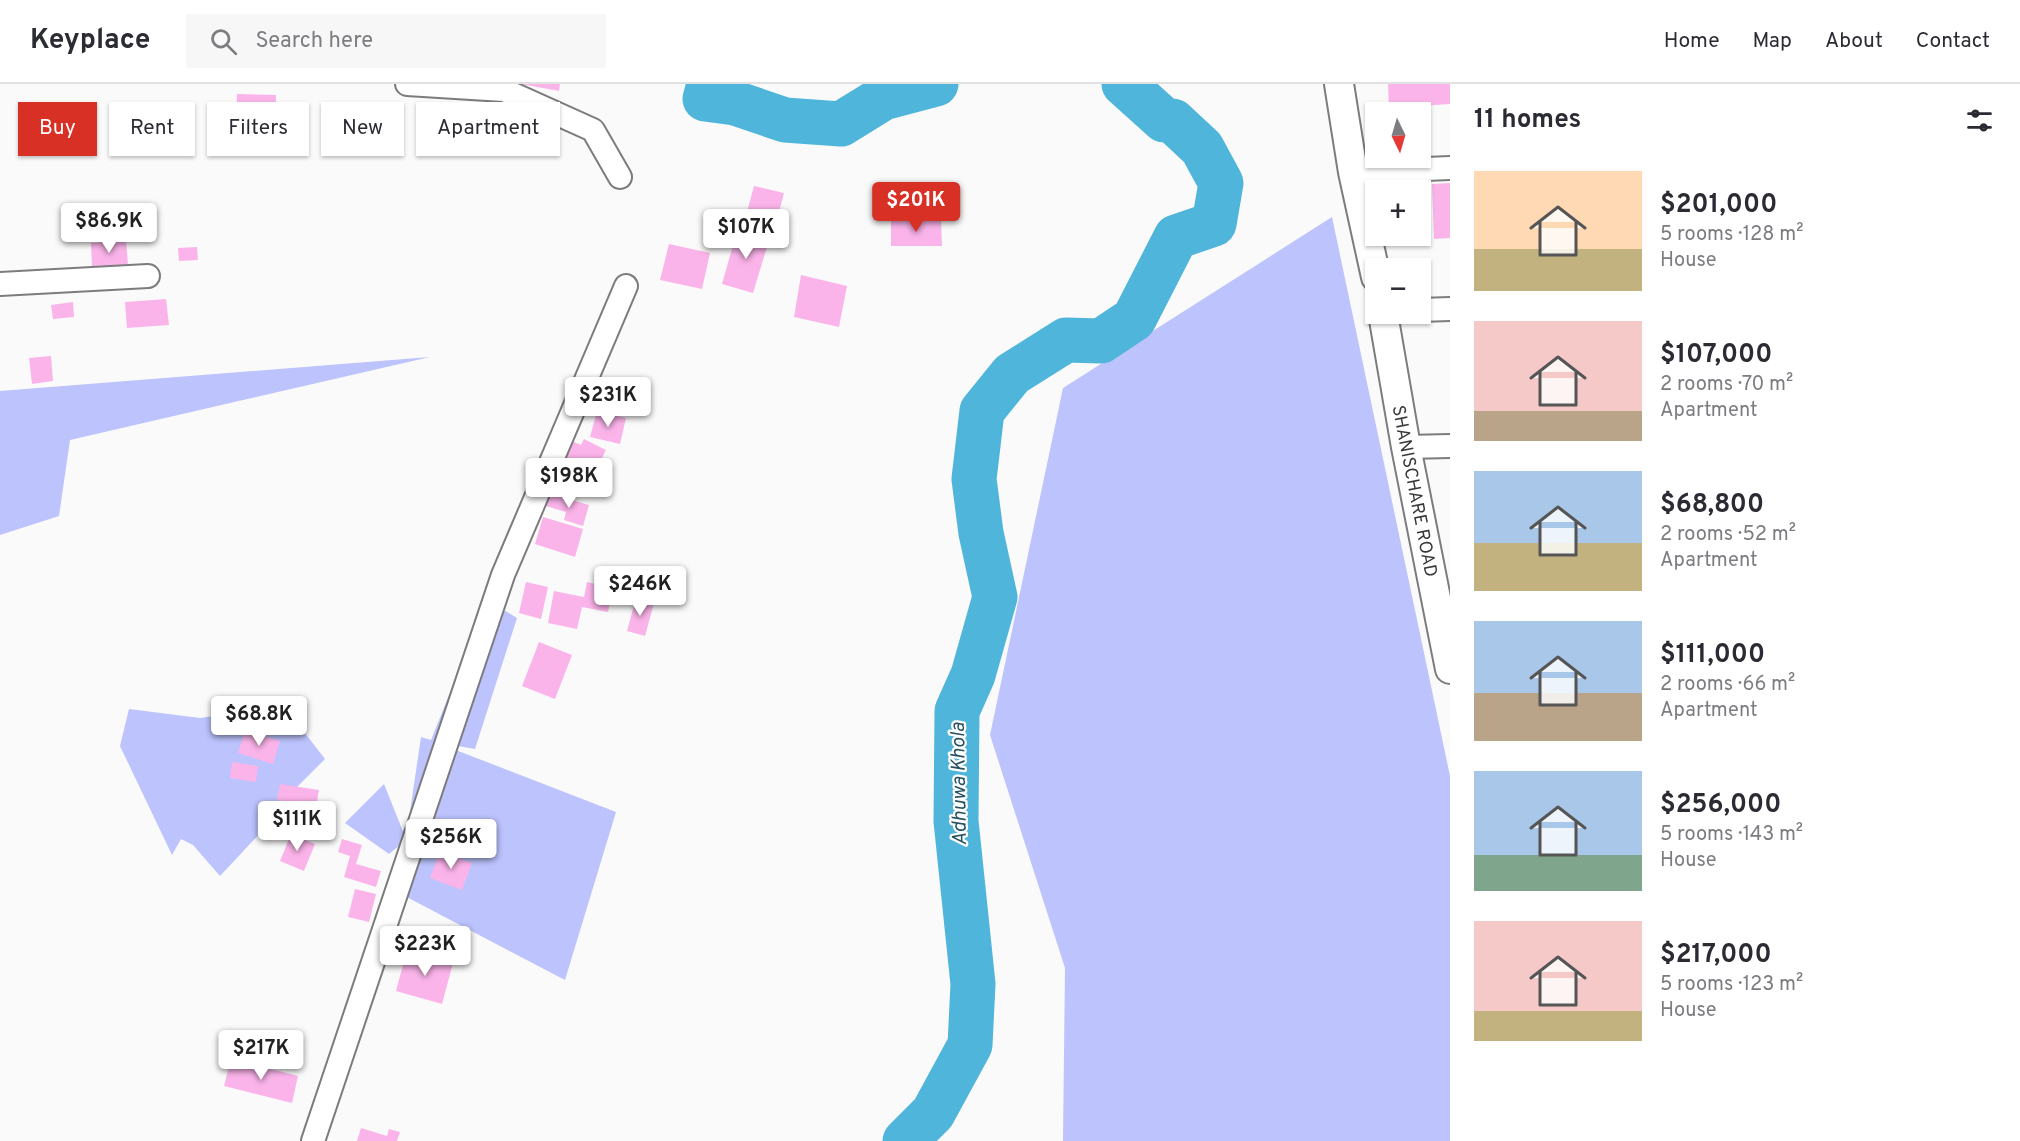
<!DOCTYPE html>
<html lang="en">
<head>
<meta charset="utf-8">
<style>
	:root { --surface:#fff; --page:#f7f7f7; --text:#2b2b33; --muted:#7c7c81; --line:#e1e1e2; --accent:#d93025 }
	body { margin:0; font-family:Overpass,sans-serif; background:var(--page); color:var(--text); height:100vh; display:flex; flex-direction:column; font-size:22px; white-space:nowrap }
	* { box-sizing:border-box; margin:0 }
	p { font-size:20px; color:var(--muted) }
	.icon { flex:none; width:33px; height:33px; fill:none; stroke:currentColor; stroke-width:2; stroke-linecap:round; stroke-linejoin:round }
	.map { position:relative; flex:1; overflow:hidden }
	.sheet { display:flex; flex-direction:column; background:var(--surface); width:570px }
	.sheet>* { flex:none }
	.top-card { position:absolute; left:18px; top:18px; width:570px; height:54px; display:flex; gap:12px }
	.needle { width:39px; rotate:175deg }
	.controls { position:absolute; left:1365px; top:18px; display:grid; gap:12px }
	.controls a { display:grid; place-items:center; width:66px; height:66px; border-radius:0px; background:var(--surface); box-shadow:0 2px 4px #0004; font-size:30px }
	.price { position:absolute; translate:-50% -51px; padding:0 14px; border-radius:6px; background:#fff; color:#222; font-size:20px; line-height:39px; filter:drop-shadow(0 2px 3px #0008) }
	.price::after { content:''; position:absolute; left:50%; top:36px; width:18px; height:14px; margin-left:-9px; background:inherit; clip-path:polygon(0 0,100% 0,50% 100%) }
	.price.on { background:var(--accent); color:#fff }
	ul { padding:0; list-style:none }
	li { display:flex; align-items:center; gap:18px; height:150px; padding:0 24px }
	li span { display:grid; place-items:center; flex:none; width:168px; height:120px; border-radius:0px; color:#555 }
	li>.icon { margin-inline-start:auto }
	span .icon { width:72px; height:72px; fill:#fffc; stroke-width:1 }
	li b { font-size:26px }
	h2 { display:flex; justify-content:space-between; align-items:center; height:72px; padding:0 24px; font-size:26px }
	.tag { padding:0 21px; border-radius:0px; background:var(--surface); box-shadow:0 2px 4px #0004; font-size:21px; line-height:54px }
	.tag.on { background:var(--accent); color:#fff }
	header { display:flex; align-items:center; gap:36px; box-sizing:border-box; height:84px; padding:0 30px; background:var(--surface); border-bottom:2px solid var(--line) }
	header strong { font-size:28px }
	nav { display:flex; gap:33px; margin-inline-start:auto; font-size:21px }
	.search { width:420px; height:54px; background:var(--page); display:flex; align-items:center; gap:15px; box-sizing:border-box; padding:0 21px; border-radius:0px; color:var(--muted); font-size:22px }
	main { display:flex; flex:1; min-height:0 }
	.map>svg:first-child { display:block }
	.green { fill:#bcc3fd }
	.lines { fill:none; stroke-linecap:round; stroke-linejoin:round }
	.river { stroke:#50b5da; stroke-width:45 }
	.building { fill:#fbb4ea }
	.minor-casing { stroke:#7c7c7e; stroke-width:26 }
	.tertiary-casing { stroke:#7c7c7e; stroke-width:32 }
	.minor { stroke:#fff; stroke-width:22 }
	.tertiary { stroke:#fff; stroke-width:28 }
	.labels { text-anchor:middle; stroke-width:4.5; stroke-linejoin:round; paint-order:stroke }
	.street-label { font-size:18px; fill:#39393a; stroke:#fff }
	.water-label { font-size:20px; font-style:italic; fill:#265161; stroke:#fff }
</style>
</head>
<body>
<header>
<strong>Keyplace</strong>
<div class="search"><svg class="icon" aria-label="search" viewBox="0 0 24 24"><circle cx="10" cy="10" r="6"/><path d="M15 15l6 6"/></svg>Search here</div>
<nav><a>Home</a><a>Map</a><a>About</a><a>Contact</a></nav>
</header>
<main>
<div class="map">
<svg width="1450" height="1057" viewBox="0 0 1450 1057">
	<rect width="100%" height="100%" fill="#fafafb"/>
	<!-- green -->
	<path class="green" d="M 1332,133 L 1450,692 L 1450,1057 L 1063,1057 L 1065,884 L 990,651 L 1063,304 Z
		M 430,273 L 70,356 L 59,432 L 0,451 L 0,307 Z
		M 487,516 L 517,534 L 475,665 L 435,658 L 616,728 L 565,896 L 399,809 L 405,757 L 389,770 L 345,739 L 384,700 L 406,755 L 421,653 L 431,656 Z
		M 284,622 L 325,675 L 278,722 L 265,744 L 220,792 L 193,761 L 181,755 L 172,771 L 120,662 L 129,625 L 200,634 Z"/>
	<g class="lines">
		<!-- river -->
		<path class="river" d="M 709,0 L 705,15 L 735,19 L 785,36 L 841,40 L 883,14 L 936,0
			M 905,1057 L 933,1029 L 970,961 L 973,900 L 956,737 L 957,627 L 973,591 L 995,513 L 981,449 L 974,395 L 982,327 L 1012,290 L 1066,256 L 1101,257 L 1134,235 L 1176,153 L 1214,140 L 1221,99 L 1202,64 L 1173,37 L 1164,36 L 1124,0"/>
	</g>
	<!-- building -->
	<path class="building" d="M 521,0 L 560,0 L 559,7 Z
		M 1388,0 L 1450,0 L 1450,20 L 1389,24 Z
		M 237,10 L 276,11 L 275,44 L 236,43 Z
		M 1450,99 L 1450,154 L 1434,155 L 1432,100 Z
		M 754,102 L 784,109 L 774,147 L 744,139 Z
		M 891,136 L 941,136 L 942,162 L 891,162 Z
		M 738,144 L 770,153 L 753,209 L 722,200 Z
		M 126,156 L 128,181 L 92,183 L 91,159 Z
		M 669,160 L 710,169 L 702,205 L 660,196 Z
		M 197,163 L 198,176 L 179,177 L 178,164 Z
		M 801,191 L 847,202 L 839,243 L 794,233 Z
		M 166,215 L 169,241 L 127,244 L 125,218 Z
		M 73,218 L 74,233 L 53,235 L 51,221 Z
		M 51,272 L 53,297 L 32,300 L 29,274 Z
		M 597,327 L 626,334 L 620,360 L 590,353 Z
		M 584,355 L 606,366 L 588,401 L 555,385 L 562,378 L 572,357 L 581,361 Z
		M 550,410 L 589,421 L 583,442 L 564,436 L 566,428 L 546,422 Z
		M 543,433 L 583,445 L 575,473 L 535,460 Z
		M 526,498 L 548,503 L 541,535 L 519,529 Z
		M 587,498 L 613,504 L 608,528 L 582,523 L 577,545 L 548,539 L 554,507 L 584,513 Z
		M 636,514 L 654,519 L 645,552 L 627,547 Z
		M 539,558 L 572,571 L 555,615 L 522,602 Z
		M 245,646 L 280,657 L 273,680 L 238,669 Z
		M 232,678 L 258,682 L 256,698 L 230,694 Z
		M 280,700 L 319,706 L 316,723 L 277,716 Z
		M 291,750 L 315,760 L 304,787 L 280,777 Z
		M 342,755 L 362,761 L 356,780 L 381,787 L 376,803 L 344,793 L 350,772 L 338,768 Z
		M 440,767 L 472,779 L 462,806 L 430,794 Z
		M 355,805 L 376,810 L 369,838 L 348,833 Z
		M 407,866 L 453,879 L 442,920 L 396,907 Z
		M 231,975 L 298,992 L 292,1019 L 224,1002 Z
		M 361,1044 L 387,1052 L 389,1045 L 400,1048 L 397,1057 L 357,1057 Z"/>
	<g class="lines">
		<defs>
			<path id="minor" d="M 407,0 L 504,6 L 593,46 L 620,93
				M 1353,88 L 1450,84
				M 0,200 L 148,192
				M 1420,226 L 1450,225
				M 1406,363 L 1450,362
				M 313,1057 L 503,491 L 626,202"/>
			<path id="tertiary" d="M 1339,0 L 1353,88 L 1376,193
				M 1383,230 L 1406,363 L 1450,585"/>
		</defs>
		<!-- minor casing -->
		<use href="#minor" class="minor-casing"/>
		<!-- tertiary casing -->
		<use href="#tertiary" class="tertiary-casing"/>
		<!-- minor -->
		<use href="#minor" class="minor"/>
		<!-- tertiary -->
		<use href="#tertiary" class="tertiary"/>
	</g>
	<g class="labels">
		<!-- street labels -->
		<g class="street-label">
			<text transform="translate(1415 407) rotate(79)" y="6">SHANISCHARE ROAD</text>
		</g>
		<!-- water labels -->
		<g class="water-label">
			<text transform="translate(958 700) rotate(-91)" y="7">Adhuwa Khola</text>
		</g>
	</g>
</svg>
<div class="controls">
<a><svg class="needle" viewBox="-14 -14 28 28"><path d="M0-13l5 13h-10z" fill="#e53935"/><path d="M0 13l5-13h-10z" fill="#7c7c81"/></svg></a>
<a>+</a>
<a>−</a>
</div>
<b class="price on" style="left:916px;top:149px">$201K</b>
<b class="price" style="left:109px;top:170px">$86.9K</b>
<b class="price" style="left:746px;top:176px">$107K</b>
<b class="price" style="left:608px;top:344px">$231K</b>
<b class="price" style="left:569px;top:425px">$198K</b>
<b class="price" style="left:640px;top:533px">$246K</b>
<b class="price" style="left:259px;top:663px">$68.8K</b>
<b class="price" style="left:297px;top:768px">$111K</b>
<b class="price" style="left:451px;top:786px">$256K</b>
<b class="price" style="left:425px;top:893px">$223K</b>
<b class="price" style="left:261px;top:997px">$217K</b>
<div class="top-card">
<a class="tag on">Buy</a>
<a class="tag">Rent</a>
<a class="tag">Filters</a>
<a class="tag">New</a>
<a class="tag">Apartment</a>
</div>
</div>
<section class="sheet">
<h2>11 homes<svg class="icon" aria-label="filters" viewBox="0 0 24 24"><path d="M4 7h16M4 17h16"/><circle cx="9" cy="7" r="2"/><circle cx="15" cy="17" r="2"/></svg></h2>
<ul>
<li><span style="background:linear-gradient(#ffd9b3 65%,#c2b280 0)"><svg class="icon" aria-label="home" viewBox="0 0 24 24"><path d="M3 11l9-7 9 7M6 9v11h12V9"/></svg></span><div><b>$201,000</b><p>5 rooms · 128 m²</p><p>House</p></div></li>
<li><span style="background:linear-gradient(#f6c9c9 75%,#b9a48a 0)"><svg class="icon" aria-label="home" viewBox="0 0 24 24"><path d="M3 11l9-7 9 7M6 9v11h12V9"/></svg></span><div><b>$107,000</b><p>2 rooms · 70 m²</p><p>Apartment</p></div></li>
<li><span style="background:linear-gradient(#a9c7e8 60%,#c2b280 0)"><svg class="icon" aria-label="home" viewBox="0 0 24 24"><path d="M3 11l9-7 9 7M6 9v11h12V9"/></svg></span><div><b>$68,800</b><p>2 rooms · 52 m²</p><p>Apartment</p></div></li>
<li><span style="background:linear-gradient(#a9c7e8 60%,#b9a48a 0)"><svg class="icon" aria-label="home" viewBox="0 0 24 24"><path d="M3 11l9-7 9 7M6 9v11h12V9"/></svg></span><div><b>$111,000</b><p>2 rooms · 66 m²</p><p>Apartment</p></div></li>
<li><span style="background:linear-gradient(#a9c7e8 70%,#7fa58c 0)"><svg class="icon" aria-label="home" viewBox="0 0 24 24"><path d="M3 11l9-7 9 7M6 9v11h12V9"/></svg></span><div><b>$256,000</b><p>5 rooms · 143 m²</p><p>House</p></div></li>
<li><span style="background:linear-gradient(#f6c9c9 75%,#c2b280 0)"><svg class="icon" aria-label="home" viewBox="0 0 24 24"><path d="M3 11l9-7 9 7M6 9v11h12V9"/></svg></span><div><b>$217,000</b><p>5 rooms · 123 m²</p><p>House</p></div></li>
</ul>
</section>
</main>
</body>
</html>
